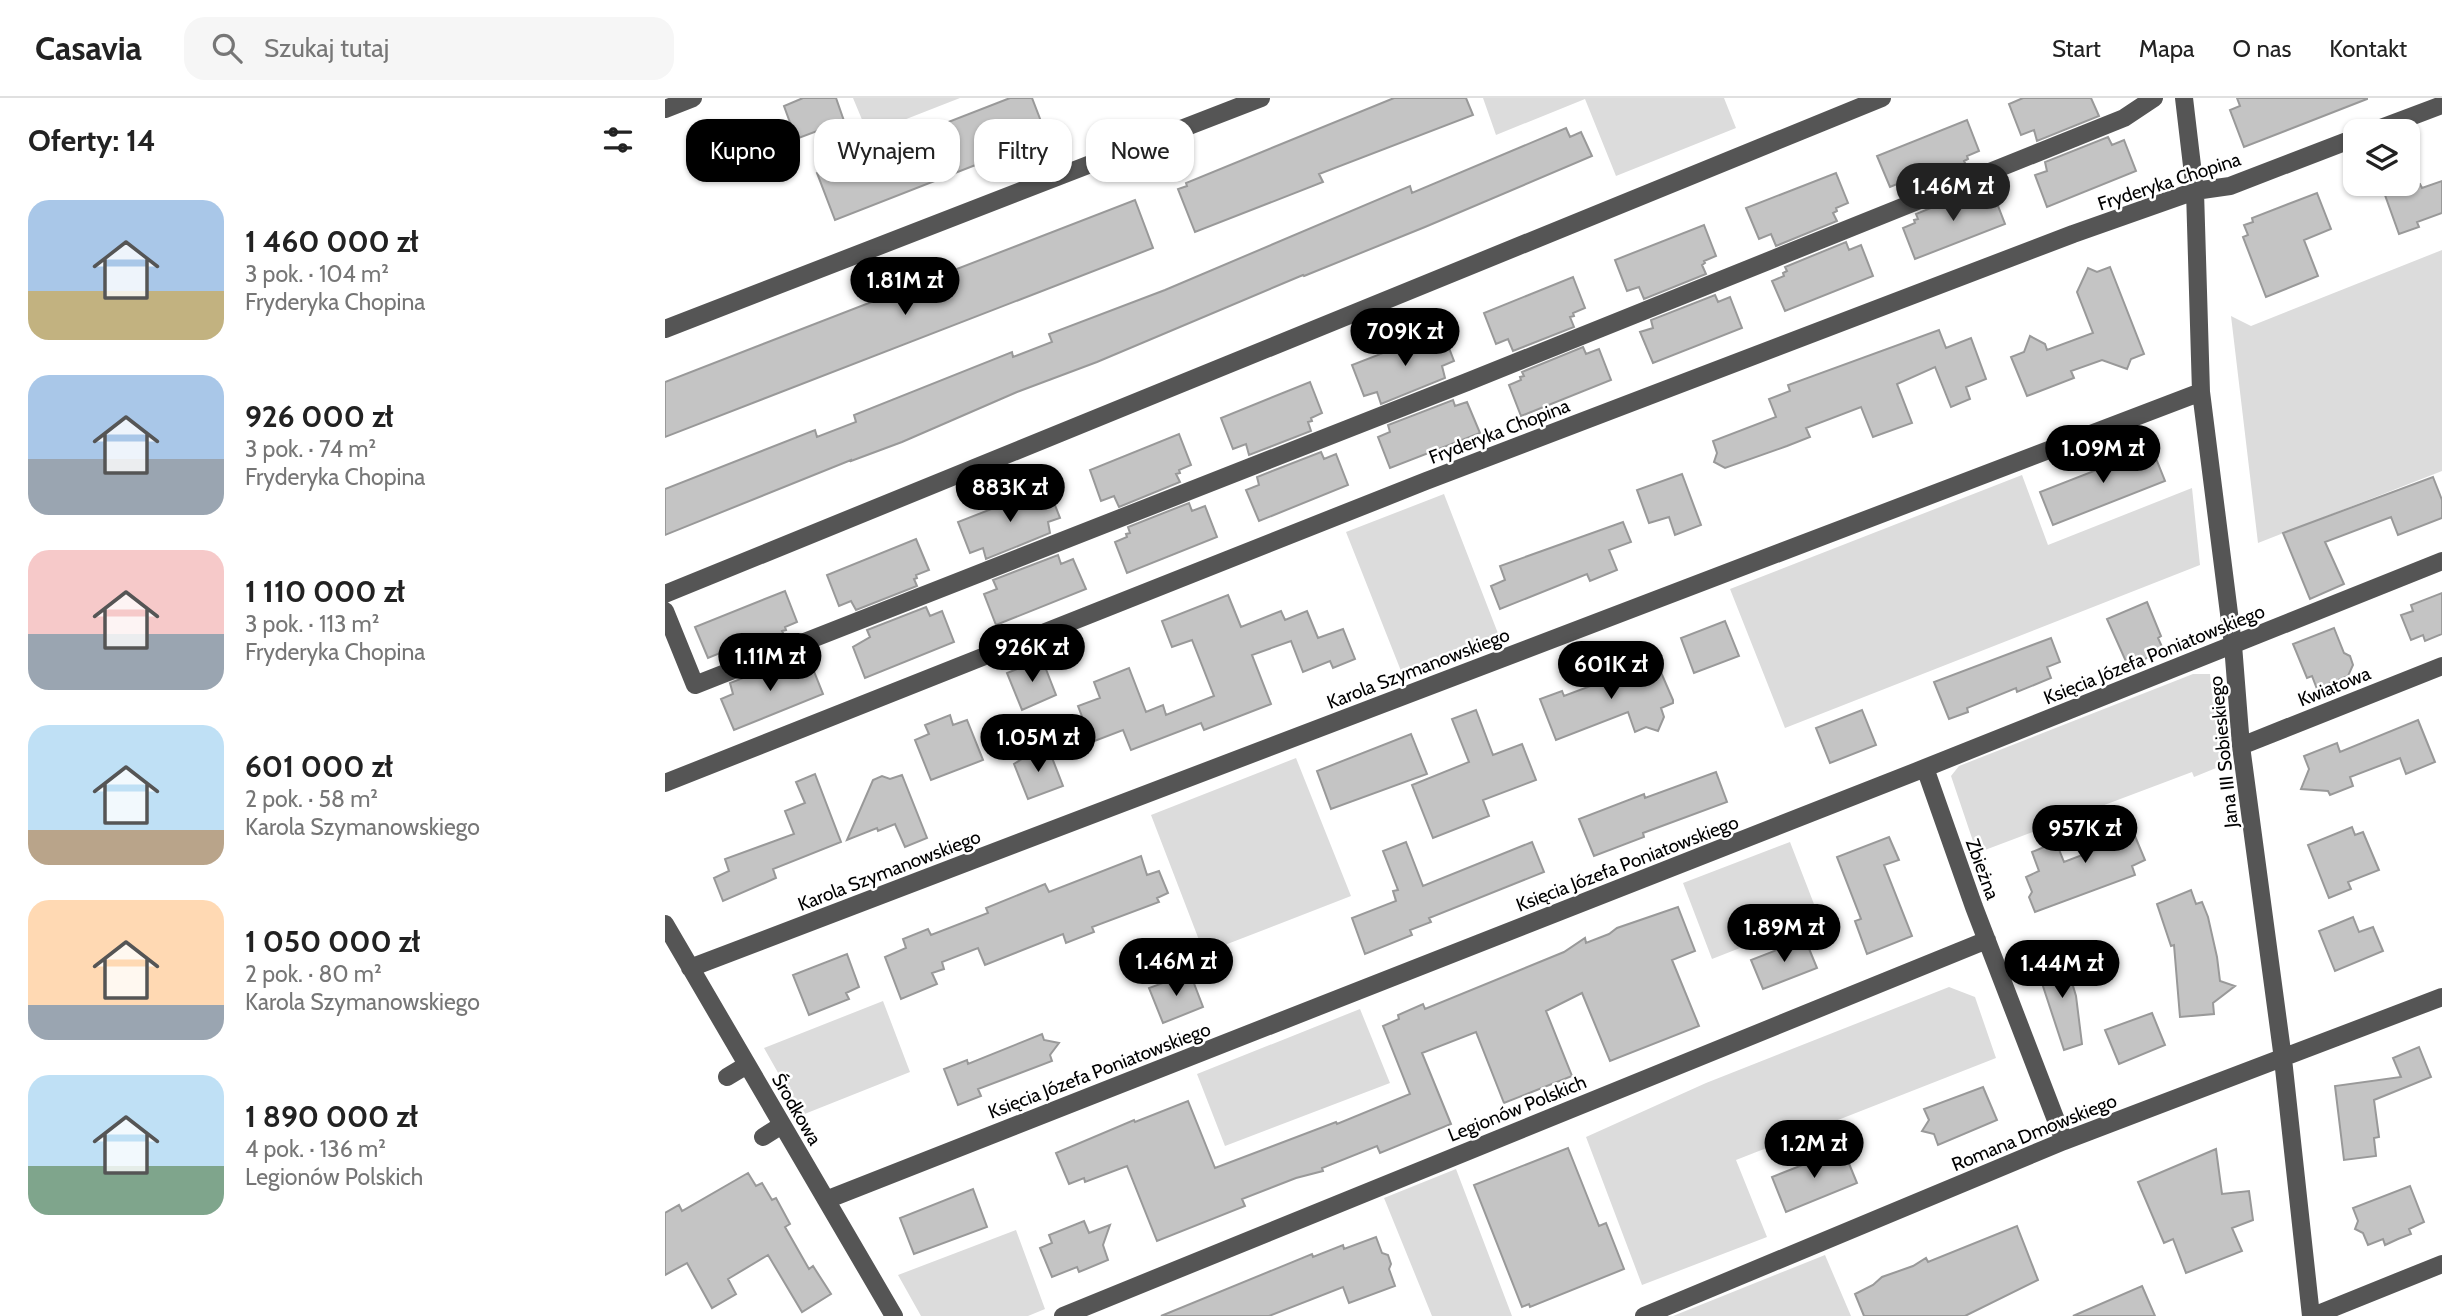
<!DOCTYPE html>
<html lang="pl">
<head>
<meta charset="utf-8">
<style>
	:root { --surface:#fff; --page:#f6f6f6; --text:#222; --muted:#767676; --line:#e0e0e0; --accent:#000 }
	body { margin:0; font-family:Cabin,sans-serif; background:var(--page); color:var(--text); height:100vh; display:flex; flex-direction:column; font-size:26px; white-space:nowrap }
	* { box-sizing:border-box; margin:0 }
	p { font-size:23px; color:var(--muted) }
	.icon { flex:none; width:38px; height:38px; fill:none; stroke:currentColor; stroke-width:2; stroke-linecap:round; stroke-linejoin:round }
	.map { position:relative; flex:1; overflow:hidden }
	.details { display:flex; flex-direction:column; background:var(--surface); width:665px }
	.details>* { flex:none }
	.hud { position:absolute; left:21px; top:21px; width:665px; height:63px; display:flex; gap:14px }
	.fabs { position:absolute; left:1678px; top:21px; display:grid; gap:14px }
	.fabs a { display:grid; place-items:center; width:77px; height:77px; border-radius:14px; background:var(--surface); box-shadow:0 2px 5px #0004; font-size:35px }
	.price { position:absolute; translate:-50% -60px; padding:0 16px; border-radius:24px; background:var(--accent); color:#fff; font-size:23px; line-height:46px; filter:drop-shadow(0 2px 4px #0008) }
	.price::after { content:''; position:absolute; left:50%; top:42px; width:21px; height:16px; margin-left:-10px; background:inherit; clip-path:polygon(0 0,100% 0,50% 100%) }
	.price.active { background:#222; color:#fff }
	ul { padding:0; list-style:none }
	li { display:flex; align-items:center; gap:21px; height:175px; padding:0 28px }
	li span { display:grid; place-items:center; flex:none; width:196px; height:140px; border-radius:21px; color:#555 }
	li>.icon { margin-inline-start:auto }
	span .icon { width:84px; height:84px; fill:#fffc; stroke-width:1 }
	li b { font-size:30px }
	h2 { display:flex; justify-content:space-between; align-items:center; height:84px; padding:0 28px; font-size:30px }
	.pill { padding:0 24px; border-radius:21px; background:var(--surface); box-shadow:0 2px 5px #0004; font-size:24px; line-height:63px }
	.pill.active { background:var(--accent); color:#fff }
	header { display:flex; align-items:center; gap:42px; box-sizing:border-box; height:98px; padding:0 35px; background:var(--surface); border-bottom:2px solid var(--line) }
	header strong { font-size:33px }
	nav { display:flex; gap:38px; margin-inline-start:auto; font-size:24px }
	.search { width:490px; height:63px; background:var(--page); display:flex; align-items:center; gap:18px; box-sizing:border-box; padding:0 24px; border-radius:21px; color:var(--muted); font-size:26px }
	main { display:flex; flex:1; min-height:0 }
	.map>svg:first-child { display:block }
	.green { fill:#dcdcdc }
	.building { fill:#c4c4c4; stroke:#999; stroke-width:2 }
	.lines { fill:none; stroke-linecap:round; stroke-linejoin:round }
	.minor { stroke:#555; stroke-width:18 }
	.labels { text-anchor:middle; stroke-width:5; stroke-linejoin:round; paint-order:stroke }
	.street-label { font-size:19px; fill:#000; stroke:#fff }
</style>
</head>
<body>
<header>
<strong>Casavia</strong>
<div class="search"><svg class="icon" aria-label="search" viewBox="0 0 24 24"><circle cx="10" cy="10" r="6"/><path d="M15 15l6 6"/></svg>Szukaj tutaj</div>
<nav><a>Start</a><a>Mapa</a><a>O nas</a><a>Kontakt</a></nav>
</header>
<main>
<section class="details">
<h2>Oferty: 14<svg class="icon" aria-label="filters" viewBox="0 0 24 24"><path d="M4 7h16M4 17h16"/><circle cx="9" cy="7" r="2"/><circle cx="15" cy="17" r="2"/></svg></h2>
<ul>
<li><span style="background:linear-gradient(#a9c7e8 65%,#c2b280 0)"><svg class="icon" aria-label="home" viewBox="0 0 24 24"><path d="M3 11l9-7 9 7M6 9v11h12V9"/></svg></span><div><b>1 460 000 zł</b><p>3 pok. · 104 m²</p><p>Fryderyka Chopina</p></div></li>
<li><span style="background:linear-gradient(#a9c7e8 60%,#9aa5b1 0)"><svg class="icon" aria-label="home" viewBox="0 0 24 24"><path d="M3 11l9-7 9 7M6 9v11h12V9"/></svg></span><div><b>926 000 zł</b><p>3 pok. · 74 m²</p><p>Fryderyka Chopina</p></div></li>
<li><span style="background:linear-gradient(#f6c9c9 60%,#9aa5b1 0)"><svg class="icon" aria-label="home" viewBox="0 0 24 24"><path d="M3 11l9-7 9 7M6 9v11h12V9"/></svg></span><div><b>1 110 000 zł</b><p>3 pok. · 113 m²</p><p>Fryderyka Chopina</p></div></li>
<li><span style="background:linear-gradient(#bfe0f5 75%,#b9a48a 0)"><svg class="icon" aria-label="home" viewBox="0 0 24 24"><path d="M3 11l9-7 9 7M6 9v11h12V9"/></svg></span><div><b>601 000 zł</b><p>2 pok. · 58 m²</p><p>Karola Szymanowskiego</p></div></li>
<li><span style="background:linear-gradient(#ffd9b3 75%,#9aa5b1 0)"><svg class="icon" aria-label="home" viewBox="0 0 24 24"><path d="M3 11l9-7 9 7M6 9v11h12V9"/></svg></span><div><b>1 050 000 zł</b><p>2 pok. · 80 m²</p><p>Karola Szymanowskiego</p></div></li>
<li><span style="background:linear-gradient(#bfe0f5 65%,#7fa58c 0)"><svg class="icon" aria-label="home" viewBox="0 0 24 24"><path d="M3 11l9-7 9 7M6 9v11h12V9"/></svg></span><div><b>1 890 000 zł</b><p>4 pok. · 136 m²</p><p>Legionów Polskich</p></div></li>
</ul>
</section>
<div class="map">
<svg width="1777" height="1218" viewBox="0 0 1777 1218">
	<rect width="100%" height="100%" fill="#fff"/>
	<!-- green -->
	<path class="green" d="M 188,0 L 295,0 L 203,36 Z
		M 818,0 L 1059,0 L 1071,30 L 951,78 L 920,1 L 831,37 Z
		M 1777,152 L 1777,373 L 1593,445 L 1566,218 L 1586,228 Z
		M 1357,377 L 1383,447 L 1527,390 L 1535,467 L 1120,630 L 1065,491 Z
		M 779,396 L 834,538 L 738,578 L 681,434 Z
		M 1528,576 L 1545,576 L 1556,668 L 1529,679 L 1527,674 L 1312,755 L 1286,678 L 1294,668 Z
		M 631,660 L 686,798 L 539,855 L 486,717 Z
		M 1125,744 L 1154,819 L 1047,861 L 1018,785 Z
		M 1284,889 L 1310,899 L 1331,960 L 1071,1062 L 1102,1139 L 977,1187 L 921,1039 L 1041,985 Z
		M 218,903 L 245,974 L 137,1017 L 99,950 Z
		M 695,911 L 725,985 L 560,1048 L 532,976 Z
		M 791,1071 L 847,1218 L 767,1218 L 719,1100 Z
		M 351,1132 L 380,1211 L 363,1218 L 256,1218 L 233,1177 Z
		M 1160,1157 L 1186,1218 L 1008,1218 Z"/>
	<!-- building -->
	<path class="building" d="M 138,0 L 171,0 L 179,23 L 131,41 L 119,8 Z
		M 345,0 L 367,0 L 382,39 L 170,122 L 152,75 Z
		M 729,0 L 801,0 L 808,17 L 654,76 L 658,84 L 530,134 L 513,91 L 522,88 L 521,85 Z
		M 1358,0 L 1426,0 L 1434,18 L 1372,43 L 1369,32 L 1356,37 L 1344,6 Z
		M 1572,0 L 1702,0 L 1702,1 L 1579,49 L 1565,12 L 1575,8 Z
		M 1302,22 L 1314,53 L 1302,58 L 1303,61 L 1299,63 L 1303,71 L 1242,95 L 1237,84 L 1225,89 L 1212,58 Z
		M 901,30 L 905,39 L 916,34 L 927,58 L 760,129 L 639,178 L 638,177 L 432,264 L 352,294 L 237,344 L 186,363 L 186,362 L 0,437 L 0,391 L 150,332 L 152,339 L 191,324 L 189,317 L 347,254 L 348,259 L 387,244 L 384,236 L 500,192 L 745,88 L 747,95 Z
		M 1443,39 L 1447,47 L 1459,42 L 1471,73 L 1382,109 L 1370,77 L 1382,73 L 1380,64 Z
		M 1171,75 L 1183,105 L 1171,110 L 1172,113 L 1168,115 L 1172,123 L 1111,148 L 1106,136 L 1094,141 L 1081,110 Z
		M 1777,83 L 1777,115 L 1752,124 L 1754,129 L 1734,136 L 1716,86 L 1755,86 L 1757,90 Z
		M 1312,91 L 1315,99 L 1328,95 L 1340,126 L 1250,161 L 1238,130 L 1250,125 L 1249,122 L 1253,121 L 1251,116 Z
		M 1652,95 L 1666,131 L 1639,142 L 1653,178 L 1601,199 L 1578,139 L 1583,137 L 1579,127 L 1588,124 L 1587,120 Z
		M 470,102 L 488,150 L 0,339 L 0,284 Z
		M 1039,127 L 1051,158 L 1039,163 L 1040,165 L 1037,167 L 1041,176 L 979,201 L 974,189 L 962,193 L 950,162 Z
		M 1181,144 L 1184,152 L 1196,147 L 1208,178 L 1120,213 L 1107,183 L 1119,178 L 1118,175 L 1122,173 L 1120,169 Z
		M 1445,169 L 1479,256 L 1466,261 L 1462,271 L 1437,262 L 1406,273 L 1409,280 L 1362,298 L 1346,259 L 1359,254 L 1365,238 L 1380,246 L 1382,252 L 1428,235 L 1412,194 L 1423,170 L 1432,174 Z
		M 908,179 L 920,210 L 908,215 L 909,218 L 905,219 L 909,229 L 848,253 L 843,241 L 831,246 L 819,215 Z
		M 1050,197 L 1053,204 L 1065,199 L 1077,230 L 988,265 L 975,234 L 988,230 L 986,222 Z
		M 777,232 L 789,263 L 777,268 L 780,280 L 716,306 L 712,294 L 699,298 L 687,267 Z
		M 1274,232 L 1281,250 L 1306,240 L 1321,281 L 1301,289 L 1305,301 L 1286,309 L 1270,269 L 1232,286 L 1247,325 L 1208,339 L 1196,309 L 1141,330 L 1145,339 L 1122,348 L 1060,370 L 1049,364 L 1052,355 L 1048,343 L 1111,319 L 1104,301 L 1125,293 L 1123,287 Z
		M 918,249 L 921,256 L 934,251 L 946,282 L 856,318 L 844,287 L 856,282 L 855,279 L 859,278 L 857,274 Z
		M 645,284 L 657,315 L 646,320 L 647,323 L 643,324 L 646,333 L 584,357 L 581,346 L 568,351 L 556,320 Z
		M 788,302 L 790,308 L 802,304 L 815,335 L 725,370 L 713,339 L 725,334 L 723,327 Z
		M 514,336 L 526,367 L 514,372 L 515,375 L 511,376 L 515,384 L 454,409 L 449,398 L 436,403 L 425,372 Z
		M 1486,348 L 1500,383 L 1388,427 L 1375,394 L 1447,366 L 1446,364 L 1459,356 Z
		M 656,354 L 659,361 L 671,356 L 683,387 L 594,423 L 581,392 L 594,387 L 592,379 Z
		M 1017,376 L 1036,427 L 1010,437 L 1004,419 L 984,425 L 972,392 Z
		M 1768,379 L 1777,402 L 1777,420 L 1733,437 L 1726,419 L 1660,444 L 1679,486 L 1645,501 L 1618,435 Z
		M 383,389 L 395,420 L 383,424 L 385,435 L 321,461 L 318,450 L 305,455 L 293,424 Z
		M 524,405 L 527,413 L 540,408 L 552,439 L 462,475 L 450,444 L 462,439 L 461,436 L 465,435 L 463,429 Z
		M 958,424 L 966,444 L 944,452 L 952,472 L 925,483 L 922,476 L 835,511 L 826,488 L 840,482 L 835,468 Z
		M 251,441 L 264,472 L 251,477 L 252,480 L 249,481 L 252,488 L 191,512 L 186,503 L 174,508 L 162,477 Z
		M 393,457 L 396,466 L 408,461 L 421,491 L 331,527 L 319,496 L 332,491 L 328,482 Z
		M 120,493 L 132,524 L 120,529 L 121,532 L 117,533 L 120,539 L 58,564 L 55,555 L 43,560 L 30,529 Z
		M 1777,495 L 1777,536 L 1760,543 L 1758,537 L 1746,542 L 1736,517 L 1748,513 L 1746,507 Z
		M 563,497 L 576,529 L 616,513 L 620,522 L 642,513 L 653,540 L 678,531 L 690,561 L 668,570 L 665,563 L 638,574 L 626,543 L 587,557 L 606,606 L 539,632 L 536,625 L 466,652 L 458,632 L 427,644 L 413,608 L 435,600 L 429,584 L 464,570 L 481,614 L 498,607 L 501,617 L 549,598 L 527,542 L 507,549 L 497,523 Z
		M 1482,504 L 1496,538 L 1493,540 L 1499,553 L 1463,568 L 1442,521 Z
		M 261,509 L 265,518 L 277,513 L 289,544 L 200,580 L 188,549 L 205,539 L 202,532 Z
		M 1060,523 L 1074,558 L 1029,575 L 1016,540 Z
		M 1669,530 L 1679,555 L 1685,558 L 1688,567 L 1683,578 L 1652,591 L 1647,578 L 1642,580 L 1628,546 Z
		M 1386,540 L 1395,564 L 1382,569 L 1386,580 L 1352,594 L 1351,590 L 1302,610 L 1303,614 L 1284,621 L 1269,584 Z
		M 963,556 L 969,571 L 973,574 L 981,570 L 983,577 L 995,572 L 1008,602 L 1008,605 L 996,610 L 999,619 L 993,633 L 981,629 L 970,634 L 963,614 L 891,642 L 875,601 L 897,593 L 899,598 L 947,580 L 941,564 Z
		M 129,560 L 133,570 L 146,566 L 158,596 L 69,632 L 56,601 L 68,596 L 65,585 Z
		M 377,561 L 391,597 L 357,612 L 342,575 Z
		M 811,612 L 828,657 L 857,646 L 871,682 L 818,702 L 824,718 L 768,740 L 747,687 L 804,664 L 787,621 Z
		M 1197,612 L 1211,647 L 1165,665 L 1151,630 Z
		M 285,617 L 288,627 L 302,622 L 318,662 L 266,682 L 250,642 L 264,636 L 260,627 Z
		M 1753,622 L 1770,664 L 1741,676 L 1735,660 L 1685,679 L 1688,688 L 1665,697 L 1663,693 L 1636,691 L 1644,671 L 1639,658 L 1672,645 L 1675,654 Z
		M 746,636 L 762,676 L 666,711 L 652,673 Z
		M 384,652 L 398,688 L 363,701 L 349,666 L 369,653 L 374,656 Z
		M 1051,674 L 1062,704 L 978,735 L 979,739 L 929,758 L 914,721 L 979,696 L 980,700 Z
		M 150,676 L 176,744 L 108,771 L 111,780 L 58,803 L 49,780 L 64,773 L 60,761 L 129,736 L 120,713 L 140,705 L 131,684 Z
		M 237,677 L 262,740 L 240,749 L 230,726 L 213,733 L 212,730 L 182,742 L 208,682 L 217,678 L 225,681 Z
		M 1459,712 L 1480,762 L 1467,768 L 1470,777 L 1370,814 L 1364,799 L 1367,794 L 1361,779 L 1374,773 L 1367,754 L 1391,744 L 1399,764 L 1441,748 L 1431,723 Z
		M 1687,729 L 1690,737 L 1698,734 L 1714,772 L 1683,784 L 1686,791 L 1664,800 L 1643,747 Z
		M 1224,739 L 1234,762 L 1219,767 L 1247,838 L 1202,856 L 1190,823 L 1196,821 L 1172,759 Z
		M 741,744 L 758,788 L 867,744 L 879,774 L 764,820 L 766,824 L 745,832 L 747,837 L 700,856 L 687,820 L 731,803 L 728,793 L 733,792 L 718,753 Z
		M 476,758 L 482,777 L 494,773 L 503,795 L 492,800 L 494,804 L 427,829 L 429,834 L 401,845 L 398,836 L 320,867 L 313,850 L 277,864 L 279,871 L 267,875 L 272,886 L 236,901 L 220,859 L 241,850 L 238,841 L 263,831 L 266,837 L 323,815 L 321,810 L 380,786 L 384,794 Z
		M 1526,792 L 1531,806 L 1537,804 L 1543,819 L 1552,859 L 1555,883 L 1570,888 L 1548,905 L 1549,916 L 1515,919 L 1509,847 L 1506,848 L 1492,806 Z
		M 1013,809 L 1030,853 L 1007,862 L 1034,928 L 945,963 L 917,895 L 881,913 L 907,978 L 839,1005 L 811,934 L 757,955 L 786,1026 L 715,1055 L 712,1048 L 657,1070 L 658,1073 L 631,1080 L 577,1101 L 580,1108 L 492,1143 L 462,1068 L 420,1084 L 419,1080 L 404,1086 L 391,1055 L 469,1022 L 470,1024 L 523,1003 L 550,1070 L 671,1024 L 672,1026 L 745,996 L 718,928 L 734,921 L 733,917 L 758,906 L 760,911 L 899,854 L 920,840 L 921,845 L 944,836 L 952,830 Z
		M 1688,819 L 1694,834 L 1708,829 L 1718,853 L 1670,873 L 1654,833 Z
		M 1140,841 L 1152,870 L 1098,891 L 1086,862 Z
		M 182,856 L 194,889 L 181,895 L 184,901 L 144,917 L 128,877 Z
		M 1399,858 L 1411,898 L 1417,946 L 1399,952 L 1371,867 Z
		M 525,875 L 538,909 L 498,925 L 484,890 Z
		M 1487,915 L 1500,947 L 1454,966 L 1440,932 Z
		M 377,936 L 379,942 L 394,945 L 385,957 L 387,963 L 313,991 L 316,998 L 293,1007 L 279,971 L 302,962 L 303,966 Z
		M 1754,949 L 1766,979 L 1709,1002 L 1714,1039 L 1709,1040 L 1711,1058 L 1679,1062 L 1670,988 L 1736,979 L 1728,960 Z
		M 1318,989 L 1332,1022 L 1273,1047 L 1269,1036 L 1257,1033 L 1264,1022 L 1259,1011 Z
		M 903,1050 L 934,1128 L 941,1125 L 959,1171 L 865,1209 L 864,1206 L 857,1209 L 809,1087 Z
		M 1178,1051 L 1192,1085 L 1121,1114 L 1107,1079 Z
		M 1551,1051 L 1557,1096 L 1584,1093 L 1588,1122 L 1567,1130 L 1577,1153 L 1521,1175 L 1508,1141 L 1499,1145 L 1473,1084 Z
		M 83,1075 L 91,1088 L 97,1085 L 107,1102 L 111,1100 L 125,1126 L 120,1129 L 144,1171 L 148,1168 L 166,1196 L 137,1214 L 103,1157 L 63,1181 L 71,1196 L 47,1210 L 22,1165 L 0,1177 L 0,1115 L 14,1107 L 17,1113 Z
		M 1745,1088 L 1759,1124 L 1744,1131 L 1746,1136 L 1733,1141 L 1720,1147 L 1718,1141 L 1703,1147 L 1698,1135 L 1690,1131 L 1693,1123 L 1688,1110 Z
		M 308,1091 L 322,1129 L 249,1156 L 235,1120 Z
		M 419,1123 L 424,1135 L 445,1127 L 438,1147 L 443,1162 L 414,1174 L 412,1169 L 387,1179 L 375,1150 L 387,1145 L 384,1137 Z
		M 1352,1128 L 1373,1182 L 1300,1218 L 1199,1218 L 1190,1196 L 1208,1187 L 1217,1179 L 1248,1168 L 1261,1160 L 1263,1164 Z
		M 711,1139 L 717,1155 L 723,1157 L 726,1166 L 724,1171 L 730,1188 L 684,1205 L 678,1189 L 604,1218 L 496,1218 L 647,1156 L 648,1159 L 678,1147 L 679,1151 Z
		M 1477,1188 L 1490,1218 L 1408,1218 Z"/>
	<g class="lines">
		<!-- minor -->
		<path class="minor" d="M 1519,0 L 1530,93 L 1536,294 L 1568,547 L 1576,648 L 1618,961 L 1646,1218
			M 0,11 L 28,0
			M 1708,33 L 1777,7
			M 0,231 L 596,0
			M 0,496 L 1217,0
			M 0,513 L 30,587 L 802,284 L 1459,20 L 1489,0
			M 1576,648 L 1777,568
			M 1260,670 L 1309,809 L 1399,1043
			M 0,685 L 761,383 L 1408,136 L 1530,93 L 1565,88 L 1690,40
			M 0,826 L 229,1218
			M 25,870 L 1536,294
			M 62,979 L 82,967
			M 98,1039 L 117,1027
			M 161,1102 L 1260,670 L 1777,463
			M 398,1218 L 1322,842
			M 979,1218 L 1399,1043 L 1777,899
			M 1648,1218 L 1777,1166"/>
	</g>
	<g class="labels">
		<!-- street labels -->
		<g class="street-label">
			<text transform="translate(1504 83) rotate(-18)" y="7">Fryderyka Chopina</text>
			<text transform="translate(834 333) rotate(-21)" y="7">Fryderyka Chopina</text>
			<text transform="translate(1489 556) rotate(-22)" y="7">Księcia Józefa Poniatowskiego</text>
			<text transform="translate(753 570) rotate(-21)" y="7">Karola Szymanowskiego</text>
			<text transform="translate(1669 588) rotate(-22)" y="7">Kwiatowa</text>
			<text transform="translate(1558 654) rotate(-96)" y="7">Jana III Sobieskiego</text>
			<text transform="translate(962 765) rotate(-21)" y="7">Księcia Józefa Poniatowskiego</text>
			<text transform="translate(1318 771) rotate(70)" y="7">Zbieżna</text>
			<text transform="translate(224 772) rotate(-21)" y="7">Karola Szymanowskiego</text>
			<text transform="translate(434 972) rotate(-21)" y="7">Księcia Józefa Poniatowskiego</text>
			<text transform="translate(852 1010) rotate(-22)" y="7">Legionów Polskich</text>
			<text transform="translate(132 1011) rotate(60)" y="7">Środkowa</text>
			<text transform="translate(1369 1034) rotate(-22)" y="7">Romana Dmowskiego</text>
		</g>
	</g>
</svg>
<div class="fabs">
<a><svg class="icon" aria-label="layers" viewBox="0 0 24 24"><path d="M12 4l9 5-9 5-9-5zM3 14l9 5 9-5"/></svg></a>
</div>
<b class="price active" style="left:1288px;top:125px">1.46M zł</b>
<b class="price" style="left:240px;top:219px">1.81M zł</b>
<b class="price" style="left:740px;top:270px">709K zł</b>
<b class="price" style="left:1438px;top:387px">1.09M zł</b>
<b class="price" style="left:345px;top:426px">883K zł</b>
<b class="price" style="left:367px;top:586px">926K zł</b>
<b class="price" style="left:105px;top:595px">1.11M zł</b>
<b class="price" style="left:946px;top:603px">601K zł</b>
<b class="price" style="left:373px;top:676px">1.05M zł</b>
<b class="price" style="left:1420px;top:767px">957K zł</b>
<b class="price" style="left:1119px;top:866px">1.89M zł</b>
<b class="price" style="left:511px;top:900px">1.46M zł</b>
<b class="price" style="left:1397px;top:902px">1.44M zł</b>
<b class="price" style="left:1149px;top:1082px">1.2M zł</b>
<div class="hud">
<a class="pill active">Kupno</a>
<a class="pill">Wynajem</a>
<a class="pill">Filtry</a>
<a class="pill">Nowe</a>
</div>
</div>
</main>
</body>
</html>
